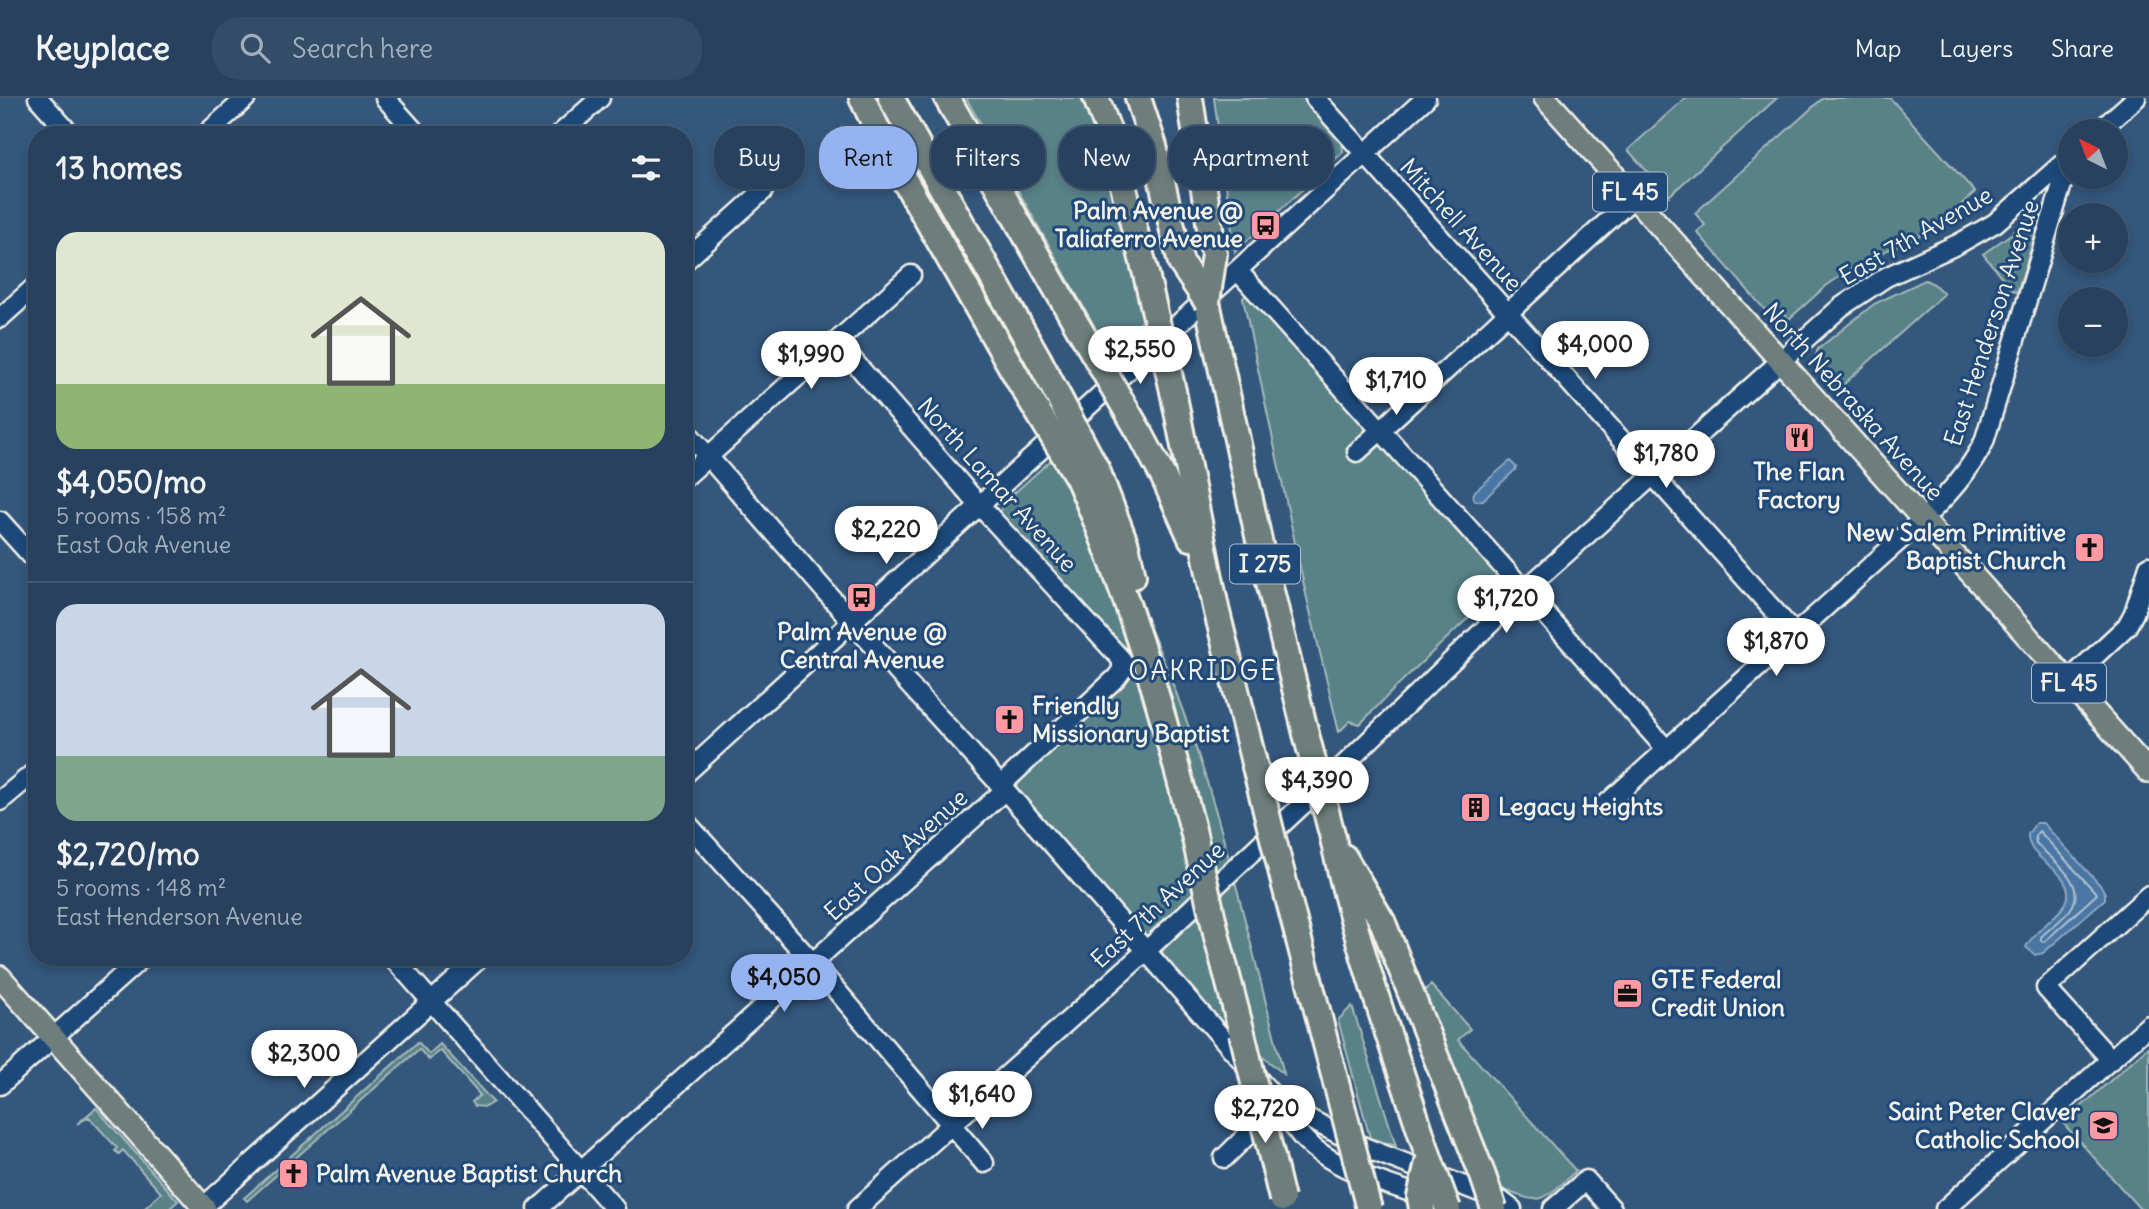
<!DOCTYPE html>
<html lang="en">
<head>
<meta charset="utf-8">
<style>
	:root { --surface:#27415e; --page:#334c67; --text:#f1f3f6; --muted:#a4afbc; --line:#435a73; --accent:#95b2f1 }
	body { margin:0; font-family:Delius,sans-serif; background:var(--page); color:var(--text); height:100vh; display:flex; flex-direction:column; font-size:26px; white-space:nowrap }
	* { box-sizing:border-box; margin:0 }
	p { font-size:23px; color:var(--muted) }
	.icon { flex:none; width:38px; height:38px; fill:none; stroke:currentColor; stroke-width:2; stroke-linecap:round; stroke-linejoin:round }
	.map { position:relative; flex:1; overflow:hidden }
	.panel { position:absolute; left:28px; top:28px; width:665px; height:840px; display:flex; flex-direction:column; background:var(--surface); border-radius:28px; box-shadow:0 4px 10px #0003,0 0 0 2px var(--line) }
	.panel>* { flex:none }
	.banner { position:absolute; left:714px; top:28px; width:665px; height:63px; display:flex; gap:14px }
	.needle { width:46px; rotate:318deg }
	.fabs { position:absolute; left:2058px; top:21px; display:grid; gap:14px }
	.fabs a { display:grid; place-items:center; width:70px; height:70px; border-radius:50%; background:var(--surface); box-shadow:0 4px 10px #0003,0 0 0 2px var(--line); font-size:35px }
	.price { position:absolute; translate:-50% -60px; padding:0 16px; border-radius:24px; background:#fff; color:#222; font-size:23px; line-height:46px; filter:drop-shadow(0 2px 4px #0008) }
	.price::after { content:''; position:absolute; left:50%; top:42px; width:21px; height:16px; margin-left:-10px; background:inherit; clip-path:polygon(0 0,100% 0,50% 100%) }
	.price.selected { background:var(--accent); color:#111 }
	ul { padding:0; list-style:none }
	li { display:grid; align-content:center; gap:14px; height:371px; padding:0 28px }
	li+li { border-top:2px solid var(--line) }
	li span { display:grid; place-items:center; height:217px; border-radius:21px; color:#555 }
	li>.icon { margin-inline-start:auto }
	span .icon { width:126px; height:126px; fill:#fffc; stroke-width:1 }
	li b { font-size:30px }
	h2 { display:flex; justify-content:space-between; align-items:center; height:84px; padding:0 28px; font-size:30px }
	.pill { padding:0 24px; border-radius:28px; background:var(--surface); box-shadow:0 4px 10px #0003,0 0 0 2px var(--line); font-size:24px; line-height:63px }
	.pill.selected { background:var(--accent); color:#111 }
	header { display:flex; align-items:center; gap:42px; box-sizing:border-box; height:98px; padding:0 35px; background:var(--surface); border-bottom:2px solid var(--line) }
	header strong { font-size:33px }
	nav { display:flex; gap:38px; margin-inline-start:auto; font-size:24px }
	.search { width:490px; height:63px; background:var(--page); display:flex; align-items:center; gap:18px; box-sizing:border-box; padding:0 24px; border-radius:28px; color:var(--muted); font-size:26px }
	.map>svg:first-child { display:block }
	.green { fill:#598188; stroke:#a6b9b8; stroke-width:2 }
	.water { fill:#4976a4; stroke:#8da7bf; stroke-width:2 }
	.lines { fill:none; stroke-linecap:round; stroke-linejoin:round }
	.shore { stroke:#b0c0cd; stroke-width:2 }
	.minor-casing { stroke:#f4f1e8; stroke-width:23 }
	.major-casing { stroke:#f4f1e8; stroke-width:26 }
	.highway-casing { stroke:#f4f1e8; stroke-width:30 }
	.minor { stroke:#1f4a7a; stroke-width:18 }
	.major { stroke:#6d7e7c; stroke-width:21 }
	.highway { stroke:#6d7e7c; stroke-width:24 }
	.highway-bridge-casing { stroke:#f4f1e8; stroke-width:30; stroke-linecap:butt }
	.highway-bridge { stroke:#6d7e7c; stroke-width:24 }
	.labels { text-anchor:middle; stroke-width:6; stroke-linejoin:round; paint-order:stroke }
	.shield { fill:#1f4a7a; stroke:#b4bfc7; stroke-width:2 }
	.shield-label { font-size:23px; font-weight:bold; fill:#f4f1e8 }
	.poi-label { font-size:24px; font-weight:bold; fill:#f4f1e8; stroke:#1f4a7a; text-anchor:start }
	.street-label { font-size:24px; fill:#f4f1e8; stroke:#1f4a7a }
	.neighbourhood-label { font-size:26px; letter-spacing:2px; fill:#f4f1e8; stroke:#1f4a7a }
</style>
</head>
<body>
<header>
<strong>Keyplace</strong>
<div class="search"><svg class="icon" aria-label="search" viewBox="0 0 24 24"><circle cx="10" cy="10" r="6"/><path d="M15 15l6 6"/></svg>Search here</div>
<nav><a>Map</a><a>Layers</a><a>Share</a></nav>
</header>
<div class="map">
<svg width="2149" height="1111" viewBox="0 0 2149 1111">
	<rect width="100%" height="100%" fill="#34577d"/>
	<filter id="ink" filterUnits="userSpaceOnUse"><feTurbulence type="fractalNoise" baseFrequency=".0143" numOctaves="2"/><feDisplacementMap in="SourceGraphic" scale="14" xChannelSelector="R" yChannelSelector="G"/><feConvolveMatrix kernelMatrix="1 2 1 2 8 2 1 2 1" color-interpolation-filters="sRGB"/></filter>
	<g filter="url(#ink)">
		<!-- green -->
		<path class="green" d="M 966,0 L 1081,0 L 1095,36 L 1145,220 L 1109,254 Z
			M 1214,0 L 1303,0 L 1342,44 L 1343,54 L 1235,154 Z
			M 1685,0 L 1777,0 L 1669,98 L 1628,52 Z
			M 1823,0 L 1890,0 L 1975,94 L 1934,131 L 1861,164 L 1826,188 L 1789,221 L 1781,212 L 1772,220 L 1697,134 L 1705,127 L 1695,115 Z
			M 2039,112 L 2042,116 L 2017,194 L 2012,192 L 1983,156 L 2011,136 Z
			M 1925,182 L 1934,186 L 1944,196 L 1835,294 C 1828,279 1810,269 1818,251 L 1874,206 Z
			M 1248,195 L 1368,330 L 1346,350 L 1360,365 L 1382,345 L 1506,484 L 1401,584 L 1360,626 L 1350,623 L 1339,634 L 1305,492 L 1248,224 L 1243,200 Z
			M 1060,354 C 1084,400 1112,445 1133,492 C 1174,580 1206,672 1230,765 L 1149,839 L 1144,837 L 1015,691 L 1031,669 L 1136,574 L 1131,564 L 1001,420 L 1001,407 Z
			M 1235,783 L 1284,976 L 1223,926 L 1168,864 L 1162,854 L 1164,847 Z
			M 1431,887 L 1470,931 L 1458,942 L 1576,1073 C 1540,1105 1543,1109 1496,1088 L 1419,897 Z
			M 1352,908 L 1396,1048 L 1370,1040 L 1338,922 Z
			M 418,944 L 429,956 L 440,946 L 493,1004 L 485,1009 L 475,1008 L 472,1004 L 480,997 L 440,952 L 429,962 L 419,951 L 247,1103 L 244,1100 Z
			M 2149,948 L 2149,1111 L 2140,1111 L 2063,1025 Z
			M 96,1010 L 178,1103 L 169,1111 L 144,1111 L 161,1095 L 123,1052 L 119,1056 L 115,1053 L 117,1050 L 89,1019 L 77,1026 Z"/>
		<!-- water -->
		<path class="water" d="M 1510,363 L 1516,369 L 1515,372 L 1483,402 L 1475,403 L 1473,398 L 1475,393 Z
			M 2036,725 L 2043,725 L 2101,788 L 2105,795 L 2105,801 L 2098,807 L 2043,855 L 2035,857 L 2026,849 C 2034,831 2067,814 2068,798 C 2070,769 2027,764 2028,736 Z"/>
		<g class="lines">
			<!-- shore -->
			<path class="shore" d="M 2039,733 L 2097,796 L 2044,844 L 2041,843 L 2041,839 C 2050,830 2062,822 2070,812 C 2090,785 2051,762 2036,745 L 2035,738 Z"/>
			<defs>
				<path id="minor" d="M 38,0 L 71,37
					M 385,0 L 418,37
					M 1315,0 L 1795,536
					M 2099,33 L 2136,0
					M 205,37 L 246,0
					M 559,37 L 600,0
					M 684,164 L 763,93
					M 1238,173 L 1667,652
					M 0,220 L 37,187
					M 837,244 L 980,408 L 1122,562 L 1122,572 L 1117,579 L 1001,687
					M 684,331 L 853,525 L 1005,692 L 1280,1006 C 1287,1017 1293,1028 1301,1038 C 1332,1072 1387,1086 1429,1100
					M 1357,354 L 1634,99
					M 684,380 L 911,177
					M 0,423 L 37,464
					M 2068,583 L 2127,528 L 2134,515 L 2149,468
					M 684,677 L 1426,0
					M 0,703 L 37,672
					M 1603,709 L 1923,421 C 1947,398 1969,374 1984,344 L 2070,60
					M 684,722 L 813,865 L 984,1065
					M 392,859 L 615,1111
					M 2111,962 L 2046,890 L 2149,797
					M 0,987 L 143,859
					M 1280,1006 L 1366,1050 L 1500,1102 L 1512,1111
					M 1224,1060 L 1269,1016
					M 201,1111 L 481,859
					M 538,1111 L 1005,692
					M 857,1111 L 1146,853 L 1314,696 L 1525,492 L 1841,209 L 1886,179 L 1958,146 L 1995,125 L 2070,59
					M 1553,1111 L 1586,1082 L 1612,1111
					M 1945,1111 L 2149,927"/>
				<path id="major" d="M 1545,0 L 2149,674
					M 0,879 L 205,1111"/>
				<path id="highway" d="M 862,0 L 890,57 L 1021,286
					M 891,0 L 1039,262
					M 947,0 L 1081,234
					M 1096,0 L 1110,37 L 1146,176
					M 1138,0 L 1154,48 L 1173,133
					M 1190,0 L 1209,124
					M 1207,204 L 1260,447 L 1306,636
					M 1173,293 L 1216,510 L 1253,661
					M 1141,337 L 1164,380 L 1191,440
					M 1097,372 L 1126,447 L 1133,478
					M 1078,380 C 1129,495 1162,611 1193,732
					M 1333,740 C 1356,849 1395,954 1429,1060
					M 1344,759 L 1383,825
					M 1285,788 L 1317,912
					M 1217,839 L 1242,935"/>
			</defs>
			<!-- minor casing -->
			<use href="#minor" class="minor-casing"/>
			<!-- major casing -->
			<use href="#major" class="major-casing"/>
			<!-- highway casing -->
			<use href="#highway" class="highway-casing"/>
			<!-- minor -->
			<use href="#minor" class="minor"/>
			<!-- major -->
			<use href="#major" class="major"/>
			<!-- highway -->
			<use href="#highway" class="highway"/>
			<defs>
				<path id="highway-bridge" d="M 1173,133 L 1181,165 L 1207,204
					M 1146,176 L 1173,293
					M 1207,204 L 1214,156 L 1209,124
					M 1081,234 L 1141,337
					M 1039,262 L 1097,372
					M 1021,286 L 1078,380
					M 1306,636 L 1333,740
					M 1253,661 L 1285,788
					M 1193,732 L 1217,839
					M 1383,825 L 1483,1078 L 1494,1111
					M 1317,912 L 1369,1111
					M 1242,935 L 1282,1101
					M 1429,1060 L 1448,1111
					M 1422,1111 L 1420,1099 L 1429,1060"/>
			</defs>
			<!-- highway-bridge casing -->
			<use href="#highway-bridge" class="highway-bridge-casing"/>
			<!-- highway-bridge -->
			<use href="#highway-bridge" class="highway-bridge"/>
		</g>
	</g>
	<!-- icons -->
	<defs>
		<symbol id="bus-square" viewBox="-11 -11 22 22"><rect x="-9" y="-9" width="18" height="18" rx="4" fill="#ff9aa2" stroke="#1f4a7a"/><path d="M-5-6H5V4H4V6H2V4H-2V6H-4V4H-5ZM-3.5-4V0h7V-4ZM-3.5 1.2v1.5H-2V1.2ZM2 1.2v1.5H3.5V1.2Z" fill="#111"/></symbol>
		<symbol id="restaurant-square" viewBox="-11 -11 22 22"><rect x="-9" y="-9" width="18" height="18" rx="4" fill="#ff9aa2" stroke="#1f4a7a"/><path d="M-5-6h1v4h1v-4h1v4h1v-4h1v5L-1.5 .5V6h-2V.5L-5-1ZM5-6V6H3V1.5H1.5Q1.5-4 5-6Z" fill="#111"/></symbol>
		<symbol id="church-square" viewBox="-11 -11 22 22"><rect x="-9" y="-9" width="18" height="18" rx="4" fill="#ff9aa2" stroke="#1f4a7a"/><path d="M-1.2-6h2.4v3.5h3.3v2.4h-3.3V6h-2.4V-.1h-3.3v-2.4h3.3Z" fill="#111"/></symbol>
		<symbol id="building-square" viewBox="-11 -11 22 22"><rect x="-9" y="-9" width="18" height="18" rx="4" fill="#ff9aa2" stroke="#1f4a7a"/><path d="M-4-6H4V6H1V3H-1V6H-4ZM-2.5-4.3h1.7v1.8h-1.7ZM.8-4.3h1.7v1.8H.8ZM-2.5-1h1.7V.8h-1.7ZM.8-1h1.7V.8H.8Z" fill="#111"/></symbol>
		<symbol id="office-square" viewBox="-11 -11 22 22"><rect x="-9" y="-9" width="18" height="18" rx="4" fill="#ff9aa2" stroke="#1f4a7a"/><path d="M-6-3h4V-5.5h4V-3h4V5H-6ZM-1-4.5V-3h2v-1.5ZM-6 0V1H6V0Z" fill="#111"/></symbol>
		<symbol id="school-square" viewBox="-11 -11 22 22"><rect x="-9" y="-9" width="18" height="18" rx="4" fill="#ff9aa2" stroke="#1f4a7a"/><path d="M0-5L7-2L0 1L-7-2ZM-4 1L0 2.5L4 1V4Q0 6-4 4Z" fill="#111"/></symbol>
	</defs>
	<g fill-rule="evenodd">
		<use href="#bus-square" x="1248" y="110" width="35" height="35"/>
		<use href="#restaurant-square" x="1782" y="322" width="35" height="35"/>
		<use href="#church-square" x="2072" y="432" width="35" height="35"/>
		<use href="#bus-square" x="844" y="482" width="35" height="35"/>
		<use href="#church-square" x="992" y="604" width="35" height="35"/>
		<use href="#building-square" x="1458" y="692" width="35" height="35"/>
		<use href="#office-square" x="1610" y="878" width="35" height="35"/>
		<use href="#school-square" x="2086" y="1010" width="35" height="35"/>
		<use href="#church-square" x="276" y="1058" width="35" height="35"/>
	</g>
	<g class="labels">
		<!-- shield labels -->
		<g class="shield">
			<rect x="1593" y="74.5" width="74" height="39" rx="5"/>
			<rect x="1230" y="446.5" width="70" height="39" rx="5"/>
			<rect x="2032" y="565.5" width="74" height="39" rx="5"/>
		</g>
		<g class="shield-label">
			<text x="1630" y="102">FL 45</text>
			<text x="1265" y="474">I 275</text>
			<text x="2069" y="593">FL 45</text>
		</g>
		<!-- poi labels -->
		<g class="poi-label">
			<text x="1243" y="121" text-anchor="end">Palm Avenue @<tspan x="1243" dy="28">Taliaferro Avenue</tspan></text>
			<text x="1799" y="382" text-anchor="middle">The Flan<tspan x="1799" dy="28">Factory</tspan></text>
			<text x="2066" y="443" text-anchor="end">New Salem Primitive<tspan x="2066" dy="28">Baptist Church</tspan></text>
			<text x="862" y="542" text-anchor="middle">Palm Avenue @<tspan x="862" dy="28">Central Avenue</tspan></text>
			<text x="1032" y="616">Friendly<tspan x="1032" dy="28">Missionary Baptist</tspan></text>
			<text x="1498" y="717">Legacy Heights</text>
			<text x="1651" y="890">GTE Federal<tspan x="1651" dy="28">Credit Union</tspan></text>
			<text x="2080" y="1022" text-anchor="end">Saint Peter Claver<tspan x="2080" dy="28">Catholic School</tspan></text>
			<text x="316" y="1084">Palm Avenue Baptist Church</text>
		</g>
		<!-- street labels -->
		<g class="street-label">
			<text transform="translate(1461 127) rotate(48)" y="8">Mitchell Avenue</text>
			<text transform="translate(1916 138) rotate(-30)" y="8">East 7th Avenue</text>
			<text transform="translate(1992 225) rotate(-72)" y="8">East Henderson Avenue</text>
			<text transform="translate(1853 304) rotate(48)" y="8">North Nebraska Avenue</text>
			<text transform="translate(997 387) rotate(48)" y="8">North Lamar Avenue</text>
			<text transform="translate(896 757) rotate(-42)" y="8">East Oak Avenue</text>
			<text transform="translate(1158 807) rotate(-43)" y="8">East 7th Avenue</text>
		</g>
		<!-- neighbourhood labels -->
		<g class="neighbourhood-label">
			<text x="1203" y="582">OAKRIDGE</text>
		</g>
	</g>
</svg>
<div class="fabs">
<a><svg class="needle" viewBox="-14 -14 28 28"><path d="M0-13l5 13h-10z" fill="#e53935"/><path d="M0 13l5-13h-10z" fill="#a4afbc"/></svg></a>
<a>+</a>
<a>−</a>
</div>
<b class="price" style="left:1595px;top:283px">$4,000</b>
<b class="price" style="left:1140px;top:288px">$2,550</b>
<b class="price" style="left:811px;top:293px">$1,990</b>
<b class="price" style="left:1396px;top:319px">$1,710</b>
<b class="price" style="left:1666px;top:392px">$1,780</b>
<b class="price" style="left:886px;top:468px">$2,220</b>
<b class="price" style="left:1506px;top:537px">$1,720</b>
<b class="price" style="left:1776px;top:580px">$1,870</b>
<b class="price" style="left:1317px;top:719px">$4,390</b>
<b class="price selected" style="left:784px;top:916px">$4,050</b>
<b class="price" style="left:304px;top:992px">$2,300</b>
<b class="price" style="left:982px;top:1033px">$1,640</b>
<b class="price" style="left:1265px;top:1047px">$2,720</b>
<div class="banner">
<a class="pill">Buy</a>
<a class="pill selected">Rent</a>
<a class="pill">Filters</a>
<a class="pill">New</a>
<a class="pill">Apartment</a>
</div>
<section class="panel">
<h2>13 homes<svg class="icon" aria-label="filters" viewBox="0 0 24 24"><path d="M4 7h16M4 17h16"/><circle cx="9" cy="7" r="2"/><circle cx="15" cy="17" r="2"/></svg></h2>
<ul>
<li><span style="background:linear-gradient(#dfe7d0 70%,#8fb573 0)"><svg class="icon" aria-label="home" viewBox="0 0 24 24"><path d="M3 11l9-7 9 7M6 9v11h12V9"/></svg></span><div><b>$4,050/mo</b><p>5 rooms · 158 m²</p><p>East Oak Avenue</p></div></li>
<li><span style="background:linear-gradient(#c9d6e8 70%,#7fa58c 0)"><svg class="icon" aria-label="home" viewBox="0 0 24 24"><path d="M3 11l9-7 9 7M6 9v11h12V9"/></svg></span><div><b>$2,720/mo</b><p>5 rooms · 148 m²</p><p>East Henderson Avenue</p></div></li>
</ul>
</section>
</div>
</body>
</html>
